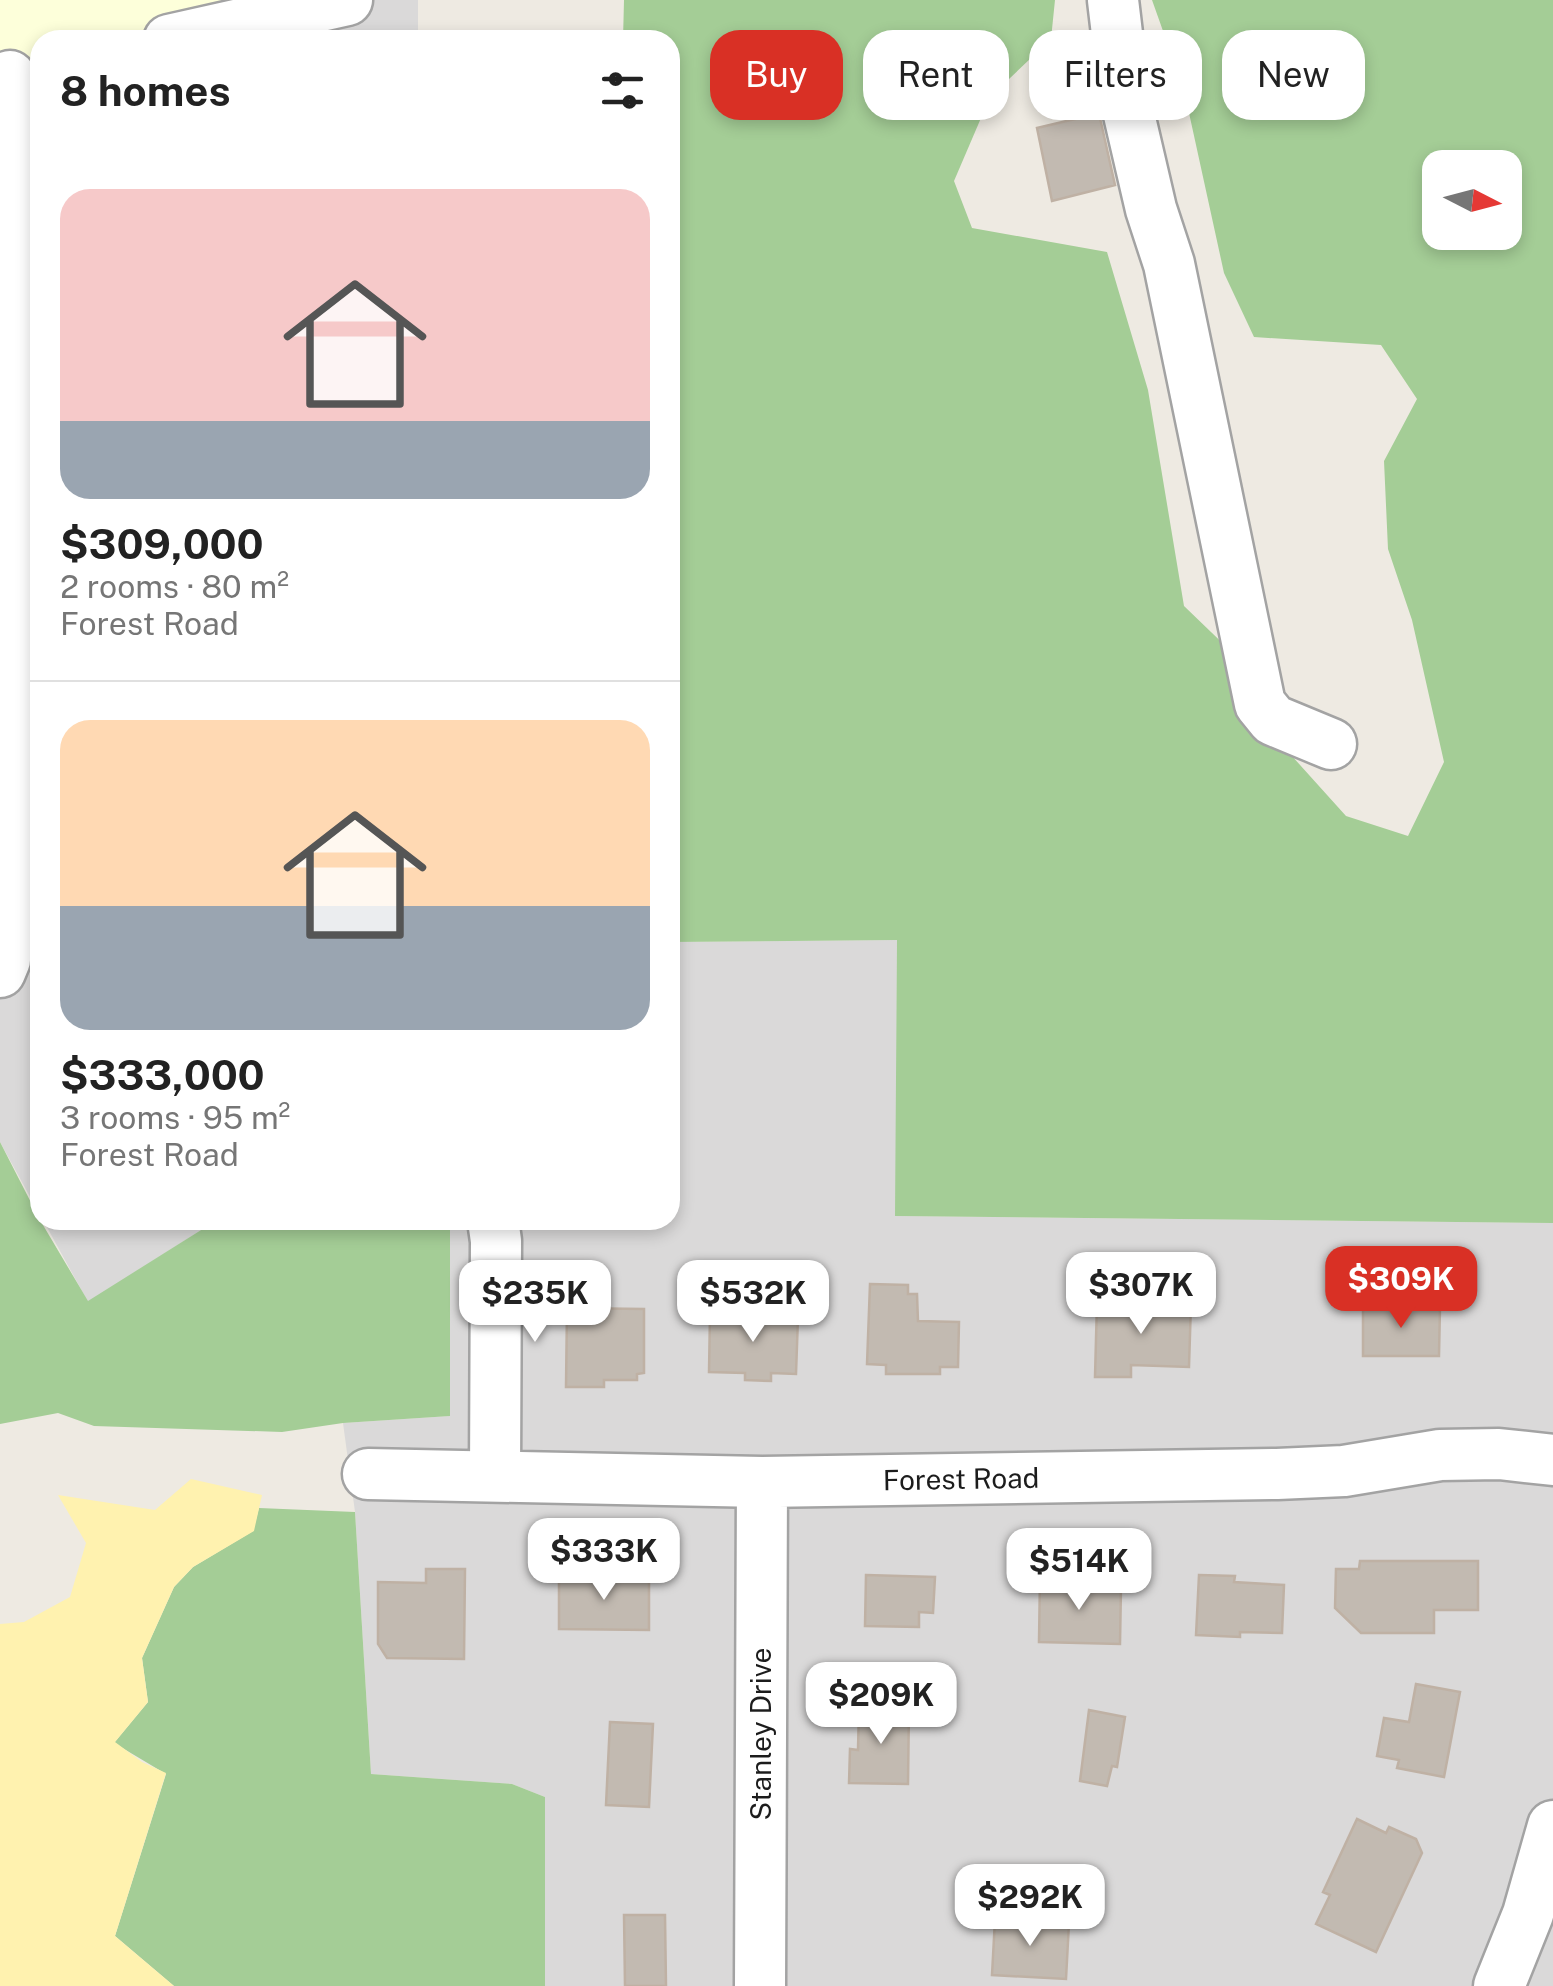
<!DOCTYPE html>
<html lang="en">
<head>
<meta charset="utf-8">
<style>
	:root { --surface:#fff; --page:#f2f2f2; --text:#222; --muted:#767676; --line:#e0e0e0; --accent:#d93025 }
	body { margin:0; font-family:"Public Sans",sans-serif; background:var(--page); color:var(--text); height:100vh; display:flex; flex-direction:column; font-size:38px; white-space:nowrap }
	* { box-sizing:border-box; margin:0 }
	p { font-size:32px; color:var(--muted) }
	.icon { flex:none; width:55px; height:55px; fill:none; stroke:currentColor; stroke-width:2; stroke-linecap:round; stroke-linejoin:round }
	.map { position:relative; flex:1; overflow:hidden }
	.panel { position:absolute; left:30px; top:30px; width:650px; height:1200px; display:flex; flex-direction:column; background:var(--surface); border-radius:30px; box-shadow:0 5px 15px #0003 }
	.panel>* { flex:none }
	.banner { position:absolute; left:710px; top:30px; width:692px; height:90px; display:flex; gap:20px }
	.needle { width:65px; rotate:96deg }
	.buttons { position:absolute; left:1422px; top:150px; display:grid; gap:20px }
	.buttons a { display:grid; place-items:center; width:100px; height:100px; border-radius:20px; background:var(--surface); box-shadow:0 5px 15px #0003; font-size:50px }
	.price { position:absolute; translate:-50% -85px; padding:0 22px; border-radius:20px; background:#fff; color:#222; font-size:32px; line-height:65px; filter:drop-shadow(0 2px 5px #0008) }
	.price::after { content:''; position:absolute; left:50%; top:60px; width:30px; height:22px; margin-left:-15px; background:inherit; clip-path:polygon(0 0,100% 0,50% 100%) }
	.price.selected { background:var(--accent); color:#fff }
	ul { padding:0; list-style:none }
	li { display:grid; align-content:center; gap:20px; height:530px; padding:0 30px }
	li+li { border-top:2px solid var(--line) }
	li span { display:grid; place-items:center; height:310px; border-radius:30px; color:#555 }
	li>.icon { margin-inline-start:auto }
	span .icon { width:180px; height:180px; fill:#fffc; stroke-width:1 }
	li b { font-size:42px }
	h2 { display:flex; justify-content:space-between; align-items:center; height:120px; padding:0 30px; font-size:42px }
	.chip { padding:0 35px; border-radius:30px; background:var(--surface); box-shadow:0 5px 15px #0003; font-size:35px; line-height:90px }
	.chip.selected { background:var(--accent); color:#fff }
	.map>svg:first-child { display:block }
	.residential { fill:#dad9d9 }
	.education { fill:#fdffda }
	.forest { fill:#a4cd96; fill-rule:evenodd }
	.sand { fill:#fff2af }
	.building { fill:#c2bab1; stroke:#bfb1a4; stroke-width:2.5 }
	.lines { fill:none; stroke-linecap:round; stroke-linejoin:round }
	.minor-casing { stroke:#a3a3a3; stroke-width:55 }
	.minor { stroke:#fff; stroke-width:50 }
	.labels { text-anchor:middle; stroke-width:9; stroke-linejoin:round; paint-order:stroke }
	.street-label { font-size:28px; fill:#1c1c1c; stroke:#fff }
</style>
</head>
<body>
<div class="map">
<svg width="1553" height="1986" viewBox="0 0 1553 1986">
	<rect width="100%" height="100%" fill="#eeeae2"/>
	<!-- residential -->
	<path class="residential" d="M 346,0 L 418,0 L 418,40 L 156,40 Z
		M 40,64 L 40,1215 L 0,1142 L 0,73 Z
		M 897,940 L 896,1216 L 1553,1223 L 1553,1986 L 545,1986 L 545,1797 L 512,1784 L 371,1774 L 355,1512 L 343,1423 L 450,1416 L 450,1220 L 670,1220 L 670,942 Z
		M 43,1220 L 217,1220 L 88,1302 Z"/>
	<!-- education -->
	<path class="education" d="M 0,0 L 343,0 L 155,40 L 40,40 L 40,64 L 0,73 Z"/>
	<!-- forest -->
	<path class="forest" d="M 624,0 L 1055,0 L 1051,39 L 990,97 L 954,181 L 972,228 L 1107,252 L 1148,390 L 1184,606 L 1238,658 L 1264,725 L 1346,816 L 1408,836 L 1444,762 L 1412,620 L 1388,549 L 1384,461 L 1417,399 L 1381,345 L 1254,337 L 1224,273 L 1184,90 L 1152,0 L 1553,0 L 1553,1223 L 895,1216 L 897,940 L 670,942 L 670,40 L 623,40 ZM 1440,168 L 1505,168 L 1505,232 L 1440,232 Z
		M 0,1142 L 40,1220 L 88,1301 L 217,1220 L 450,1220 L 450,1416 L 343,1423 L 282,1432 L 94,1426 L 58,1413 L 0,1424 Z
		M 259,1508 L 355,1512 L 371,1774 L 512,1784 L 545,1797 L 545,1986 L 174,1986 L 115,1936 L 166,1774 L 114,1743 L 148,1702 L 142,1658 L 174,1587 L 193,1567 L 253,1531 Z"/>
	<!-- sand -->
	<path class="sand" d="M 191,1479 L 262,1495 L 254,1531 L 193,1567 L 174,1587 L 142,1658 L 148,1702 L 115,1742 L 142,1762 L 166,1773 L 115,1936 L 174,1986 L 0,1986 L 0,1624 L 24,1622 L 70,1597 L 86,1543 L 58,1495 L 155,1510 Z"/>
	<!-- building -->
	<path class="building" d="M 1098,109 L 1115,185 L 1052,201 L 1037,128 L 1075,119 L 1074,114 Z
		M 870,1284 L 908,1285 L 908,1294 L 917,1294 L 918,1321 L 959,1322 L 958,1367 L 940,1367 L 940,1374 L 886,1374 L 886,1365 L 867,1364 Z
		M 1097,1302 L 1191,1303 L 1189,1367 L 1131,1365 L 1131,1377 L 1095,1377 Z
		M 1363,1306 L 1440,1307 L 1439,1356 L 1363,1356 Z
		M 567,1308 L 644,1309 L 644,1373 L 637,1374 L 637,1380 L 604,1380 L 604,1387 L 566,1387 Z
		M 710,1314 L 798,1317 L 796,1374 L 771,1373 L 771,1381 L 745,1380 L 745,1373 L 709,1372 Z
		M 1360,1561 L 1478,1561 L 1478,1610 L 1434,1610 L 1434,1633 L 1361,1633 L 1335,1608 L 1336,1569 L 1359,1569 Z
		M 426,1569 L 465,1569 L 464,1659 L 387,1658 L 378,1644 L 378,1582 L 426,1583 Z
		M 580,1573 L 631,1573 L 634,1579 L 649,1579 L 649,1630 L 559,1629 L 559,1580 L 580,1580 Z
		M 866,1575 L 935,1577 L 933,1613 L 919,1612 L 919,1627 L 865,1626 Z
		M 1199,1575 L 1235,1576 L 1234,1582 L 1284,1585 L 1282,1633 L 1240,1632 L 1240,1637 L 1196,1635 Z
		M 1040,1576 L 1066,1576 L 1066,1586 L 1121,1587 L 1120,1644 L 1039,1642 Z
		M 1416,1684 L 1460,1692 L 1444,1777 L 1397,1768 L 1399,1760 L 1377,1756 L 1384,1718 L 1409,1722 Z
		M 859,1707 L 909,1707 L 908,1784 L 849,1783 L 850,1749 L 858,1750 Z
		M 1089,1710 L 1125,1717 L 1117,1767 L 1112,1766 L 1107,1786 L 1080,1781 Z
		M 610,1722 L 653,1724 L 649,1807 L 606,1805 Z
		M 1357,1819 L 1386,1833 L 1389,1827 L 1416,1839 L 1422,1853 L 1376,1952 L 1316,1924 L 1330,1895 L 1323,1892 Z
		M 624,1915 L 665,1915 L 666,1986 L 625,1986 Z
		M 995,1919 L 1069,1923 L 1066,1979 L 992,1975 Z"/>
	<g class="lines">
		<defs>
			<path id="minor" d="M 1113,0 L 1124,93 L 1151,209 L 1169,264 L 1260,704 L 1273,720 L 1331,744
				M 169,40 L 347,0
				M 0,972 L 5,960 L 10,76
				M 493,1220 L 496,1241 L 495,1476
				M 368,1474 L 762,1482 L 1277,1474 L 1344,1471 L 1440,1455 L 1499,1454 L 1553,1460
				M 760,1986 L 762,1482
				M 1499,1986 L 1528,1914 L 1553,1826"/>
		</defs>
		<!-- minor casing -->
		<use href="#minor" class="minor-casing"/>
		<!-- minor -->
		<use href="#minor" class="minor"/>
	</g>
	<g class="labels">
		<!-- street labels -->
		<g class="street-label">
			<text transform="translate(961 1479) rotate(-1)" y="10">Forest Road</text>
			<text transform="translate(761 1734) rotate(-90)" y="10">Stanley Drive</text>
		</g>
	</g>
</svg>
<div class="buttons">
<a><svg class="needle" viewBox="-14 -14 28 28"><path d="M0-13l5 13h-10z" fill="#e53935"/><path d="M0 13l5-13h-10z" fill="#767676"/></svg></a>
</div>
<b class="price selected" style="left:1401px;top:1331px">$309K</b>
<b class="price" style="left:1141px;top:1337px">$307K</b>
<b class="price" style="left:535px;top:1345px">$235K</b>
<b class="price" style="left:753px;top:1345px">$532K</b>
<b class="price" style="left:604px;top:1603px">$333K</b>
<b class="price" style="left:1079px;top:1613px">$514K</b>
<b class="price" style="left:881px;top:1747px">$209K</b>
<b class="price" style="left:1030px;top:1949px">$292K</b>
<div class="banner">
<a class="chip selected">Buy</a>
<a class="chip">Rent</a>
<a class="chip">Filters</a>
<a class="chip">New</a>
</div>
<section class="panel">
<h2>8 homes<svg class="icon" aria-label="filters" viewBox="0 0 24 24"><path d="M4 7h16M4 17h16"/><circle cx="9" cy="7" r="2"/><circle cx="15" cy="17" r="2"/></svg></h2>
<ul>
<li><span style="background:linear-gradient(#f6c9c9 75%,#9aa5b1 0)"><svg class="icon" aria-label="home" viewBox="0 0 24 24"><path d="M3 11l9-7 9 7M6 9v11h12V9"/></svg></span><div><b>$309,000</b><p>2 rooms · 80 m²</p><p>Forest Road</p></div></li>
<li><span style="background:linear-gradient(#ffd9b3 60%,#9aa5b1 0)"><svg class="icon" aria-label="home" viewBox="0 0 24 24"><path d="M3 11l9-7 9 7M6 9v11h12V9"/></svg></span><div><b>$333,000</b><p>3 rooms · 95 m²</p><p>Forest Road</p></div></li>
</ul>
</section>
</div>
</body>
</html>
